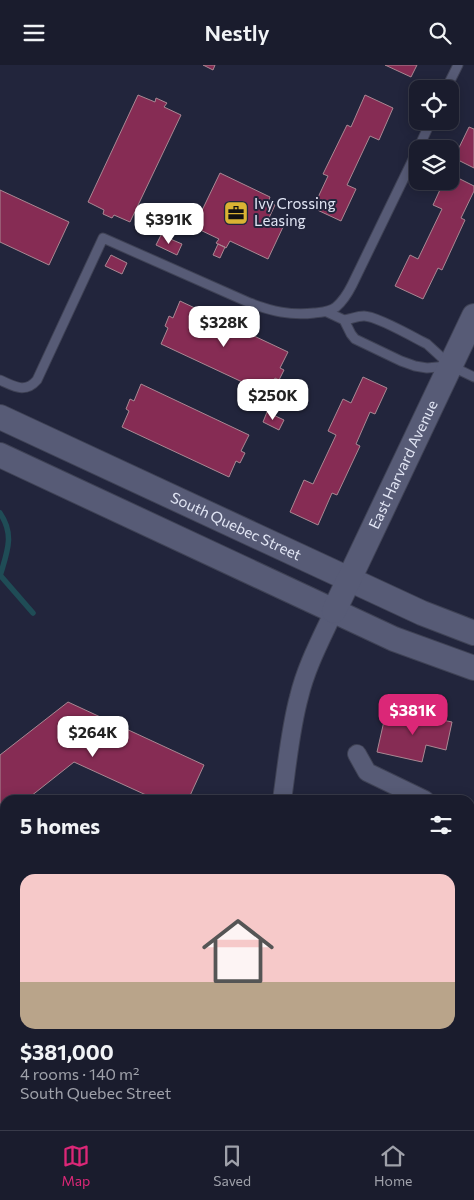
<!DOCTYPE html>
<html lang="en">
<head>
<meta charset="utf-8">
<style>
	:root { --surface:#1a1c2d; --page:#232535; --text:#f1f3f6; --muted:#9fa1aa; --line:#383a49; --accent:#db2777 }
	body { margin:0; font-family:Commissioner,sans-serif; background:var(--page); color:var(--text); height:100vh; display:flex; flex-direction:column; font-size:19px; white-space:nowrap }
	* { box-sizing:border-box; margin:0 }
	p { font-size:16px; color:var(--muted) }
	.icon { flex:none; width:28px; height:28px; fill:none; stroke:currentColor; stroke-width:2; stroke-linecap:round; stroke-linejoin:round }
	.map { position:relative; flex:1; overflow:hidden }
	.panel { position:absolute; left:0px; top:730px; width:475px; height:335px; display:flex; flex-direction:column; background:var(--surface); border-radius:15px 15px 0 0; box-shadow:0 2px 12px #0003,0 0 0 1px var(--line) }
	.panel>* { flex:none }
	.buttons { position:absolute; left:409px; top:15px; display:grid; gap:10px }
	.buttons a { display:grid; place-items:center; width:50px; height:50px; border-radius:10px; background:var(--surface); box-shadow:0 2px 12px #0003,0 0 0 1px var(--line); font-size:25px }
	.price { position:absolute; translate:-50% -42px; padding:0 11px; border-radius:10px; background:#fff; color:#222; font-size:16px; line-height:32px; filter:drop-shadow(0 1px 2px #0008) }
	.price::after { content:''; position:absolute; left:50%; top:30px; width:15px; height:11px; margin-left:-8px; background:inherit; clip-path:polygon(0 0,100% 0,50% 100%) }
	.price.current { background:var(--accent); color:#fff }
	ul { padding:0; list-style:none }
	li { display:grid; align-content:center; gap:10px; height:265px; padding:0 20px }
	li span { display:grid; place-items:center; height:155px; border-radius:15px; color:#555 }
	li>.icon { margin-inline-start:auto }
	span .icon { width:90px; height:90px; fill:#fffc; stroke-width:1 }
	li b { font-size:21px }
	h2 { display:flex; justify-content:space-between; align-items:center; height:60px; padding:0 20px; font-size:21px }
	header { display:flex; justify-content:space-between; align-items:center; height:65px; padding:0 20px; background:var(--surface); font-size:22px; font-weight:600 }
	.menu { display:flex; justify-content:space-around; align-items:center; height:70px; border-top:1px solid var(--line); background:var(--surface); font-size:14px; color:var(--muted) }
	.menu a { display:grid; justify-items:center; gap:2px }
	.menu .current { color:var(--accent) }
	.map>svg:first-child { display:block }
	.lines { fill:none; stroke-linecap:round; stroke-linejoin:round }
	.stream { stroke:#1f4c56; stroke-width:5.5 }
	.building { fill:#862c54; stroke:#a98893 }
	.lane-casing { stroke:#3f4255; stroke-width:11 }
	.street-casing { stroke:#3f4255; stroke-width:20 }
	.secondary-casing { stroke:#3f4255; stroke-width:26 }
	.lane { stroke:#575b76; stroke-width:9 }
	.street { stroke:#575b76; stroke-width:18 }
	.secondary { stroke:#575b76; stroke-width:24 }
	.labels { text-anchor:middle; stroke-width:4; stroke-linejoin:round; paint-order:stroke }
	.poi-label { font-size:15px; fill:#e1e5f4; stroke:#22253c; text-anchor:start }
	.street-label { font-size:15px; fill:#e1e5f4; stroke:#22253c }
</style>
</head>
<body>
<header><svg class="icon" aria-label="menu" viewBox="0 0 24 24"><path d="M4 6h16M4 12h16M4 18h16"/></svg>Nestly<svg class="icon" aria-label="search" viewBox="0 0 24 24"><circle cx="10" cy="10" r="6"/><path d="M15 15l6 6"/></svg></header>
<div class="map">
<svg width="474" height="1065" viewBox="0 0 474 1065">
	<rect width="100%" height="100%" fill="#22253c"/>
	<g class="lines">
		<!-- stream -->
		<path class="stream" d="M 0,448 C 15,470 7,487 0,511
			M 0,510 L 33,548"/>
	</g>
	<!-- building -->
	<path class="building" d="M 203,0 L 215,0 L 213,5 Z
		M 385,0 L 417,0 L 411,12 Z
		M 138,30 L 155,37 L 156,33 L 167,38 L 164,42 L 181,50 L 130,157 L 114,150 L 112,153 L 103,149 L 104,145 L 88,137 Z
		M 365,30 L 393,43 L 379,75 L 370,71 L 347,120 L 356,124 L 341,156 L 313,143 L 328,111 L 323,109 L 347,60 L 351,62 Z
		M 469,62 L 474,64 L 474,103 L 454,93 Z
		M 220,108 L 270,132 L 268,137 L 275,140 L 268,155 L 283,162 L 268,194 L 230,176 L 226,183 L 216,178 L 219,174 L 194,162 Z
		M 450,109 L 474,121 L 474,126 L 461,153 L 465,155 L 442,205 L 438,203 L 423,234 L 395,221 L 410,190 L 418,194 L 442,144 L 433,140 L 444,116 L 450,116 Z
		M 0,125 L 69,157 L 49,200 L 0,177 Z
		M 161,170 L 182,179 L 177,190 L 156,180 Z
		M 218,179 L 225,182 L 220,193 L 213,190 Z
		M 111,190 L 127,198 L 122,209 L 105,201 Z
		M 180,236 L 288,287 L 280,303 L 284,305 L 279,315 L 275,313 L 268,329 L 161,279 L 168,263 L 165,261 L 169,251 L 173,253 Z
		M 363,312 L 387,323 L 375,349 L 370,347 L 356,379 L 360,381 L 337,430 L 332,428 L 318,460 L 290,447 L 304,415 L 313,419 L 336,370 L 328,366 L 343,334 L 351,338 Z
		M 141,319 L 249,370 L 241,386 L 245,388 L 240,398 L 236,396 L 229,412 L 122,362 L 129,346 L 126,344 L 130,334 L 134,336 Z
		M 267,347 L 284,355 L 279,365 L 263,357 Z
		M 68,637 L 204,700 L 188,735 L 157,735 L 74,697 L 26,735 L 5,735 L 5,752 L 0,756 L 0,690 Z
		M 394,645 L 452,657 L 446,685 L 426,680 L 422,697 L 377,687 L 384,656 L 391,657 Z
		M 5,788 L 5,867 L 3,868 L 0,864 L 0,792 Z
		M 474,816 L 474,858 L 470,855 L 470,822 Z
		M 0,915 L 3,919 L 5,917 L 5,977 L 0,970 Z
		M 164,1060 L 167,1065 L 155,1065 Z
		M 180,1060 L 200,1060 L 203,1065 L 183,1065 Z
		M 227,1060 L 248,1060 L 252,1063 L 250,1065 L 233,1065 Z"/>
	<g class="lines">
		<defs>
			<path id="lane" d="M 446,24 L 458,0
				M 418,84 L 431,56
				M 327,247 L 344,255 L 351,269 L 355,274 L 401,296 L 415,301 L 427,303 L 448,301
				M 344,255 C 350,254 358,251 364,251 C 375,251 410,270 421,276 L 427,279 L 451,301 L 474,312
				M 0,315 C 14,321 25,329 37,315 L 103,173 L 250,238 C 271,246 291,251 314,248 C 323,247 330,247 336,242 C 343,236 348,228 352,220 L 418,84"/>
			<path id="street" d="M 357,689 L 367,707 L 425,735
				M 282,735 C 287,701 290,665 299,632 C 306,602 321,574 334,546
				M 470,756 L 474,758
				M 89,1065 L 109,1060"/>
			<g id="secondary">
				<path id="s1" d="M 0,352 L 422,548 L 474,568"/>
				<path d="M 0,390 L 394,574 L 474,603"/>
				<path id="s2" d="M 334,546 L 474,251"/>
			</g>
		</defs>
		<!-- lane casing -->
		<use href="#lane" class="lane-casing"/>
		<!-- street casing -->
		<use href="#street" class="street-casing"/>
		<!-- secondary casing -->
		<use href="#secondary" class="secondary-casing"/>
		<!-- lane -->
		<use href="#lane" class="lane"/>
		<!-- street -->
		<use href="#street" class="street"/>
		<!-- secondary -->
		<use href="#secondary" class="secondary"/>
	</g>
	<!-- icons -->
	<defs>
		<symbol id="office-square" viewBox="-11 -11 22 22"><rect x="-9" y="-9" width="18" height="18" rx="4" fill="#dab333" stroke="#22253c"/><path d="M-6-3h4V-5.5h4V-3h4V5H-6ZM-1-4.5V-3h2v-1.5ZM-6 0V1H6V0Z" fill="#111"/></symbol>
	</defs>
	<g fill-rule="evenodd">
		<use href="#office-square" x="222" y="134" width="28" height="28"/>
	</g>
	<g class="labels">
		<!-- poi labels -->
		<g class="poi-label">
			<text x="254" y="144">Ivy Crossing<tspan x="254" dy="17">Leasing</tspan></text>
		</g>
		<!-- street labels -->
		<g class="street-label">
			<text dy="5" stroke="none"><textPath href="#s2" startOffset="162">East Harvard Avenue</textPath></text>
			<text dy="5" stroke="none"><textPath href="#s1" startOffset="260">South Quebec Street</textPath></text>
		</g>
	</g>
</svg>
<div class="buttons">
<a><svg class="icon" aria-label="locate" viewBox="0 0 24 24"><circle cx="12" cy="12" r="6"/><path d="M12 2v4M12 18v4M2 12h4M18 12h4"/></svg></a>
<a><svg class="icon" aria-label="layers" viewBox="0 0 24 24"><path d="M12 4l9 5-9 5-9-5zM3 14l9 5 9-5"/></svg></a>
</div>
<b class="price" style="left:169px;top:180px">$391K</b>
<b class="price" style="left:224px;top:283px">$328K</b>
<b class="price" style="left:273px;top:356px">$250K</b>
<b class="price current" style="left:413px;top:671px">$381K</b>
<b class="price" style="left:93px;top:693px">$264K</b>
<section class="panel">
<h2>5 homes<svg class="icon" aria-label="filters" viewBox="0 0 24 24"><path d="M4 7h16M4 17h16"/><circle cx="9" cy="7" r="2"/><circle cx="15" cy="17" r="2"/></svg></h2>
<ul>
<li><span style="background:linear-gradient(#f6c9c9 70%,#b9a48a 0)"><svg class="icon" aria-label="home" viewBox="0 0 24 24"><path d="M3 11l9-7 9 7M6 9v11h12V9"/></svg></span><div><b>$381,000</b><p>4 rooms · 140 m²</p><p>South Quebec Street</p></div></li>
</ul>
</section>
</div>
<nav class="menu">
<a class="current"><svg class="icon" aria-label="map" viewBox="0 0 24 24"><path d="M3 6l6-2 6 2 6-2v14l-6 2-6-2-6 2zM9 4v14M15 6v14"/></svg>Map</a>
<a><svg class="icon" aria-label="saved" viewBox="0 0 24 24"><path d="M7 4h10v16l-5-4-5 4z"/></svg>Saved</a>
<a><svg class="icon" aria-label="home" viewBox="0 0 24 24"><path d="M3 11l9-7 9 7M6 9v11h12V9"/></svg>Home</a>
</nav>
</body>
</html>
